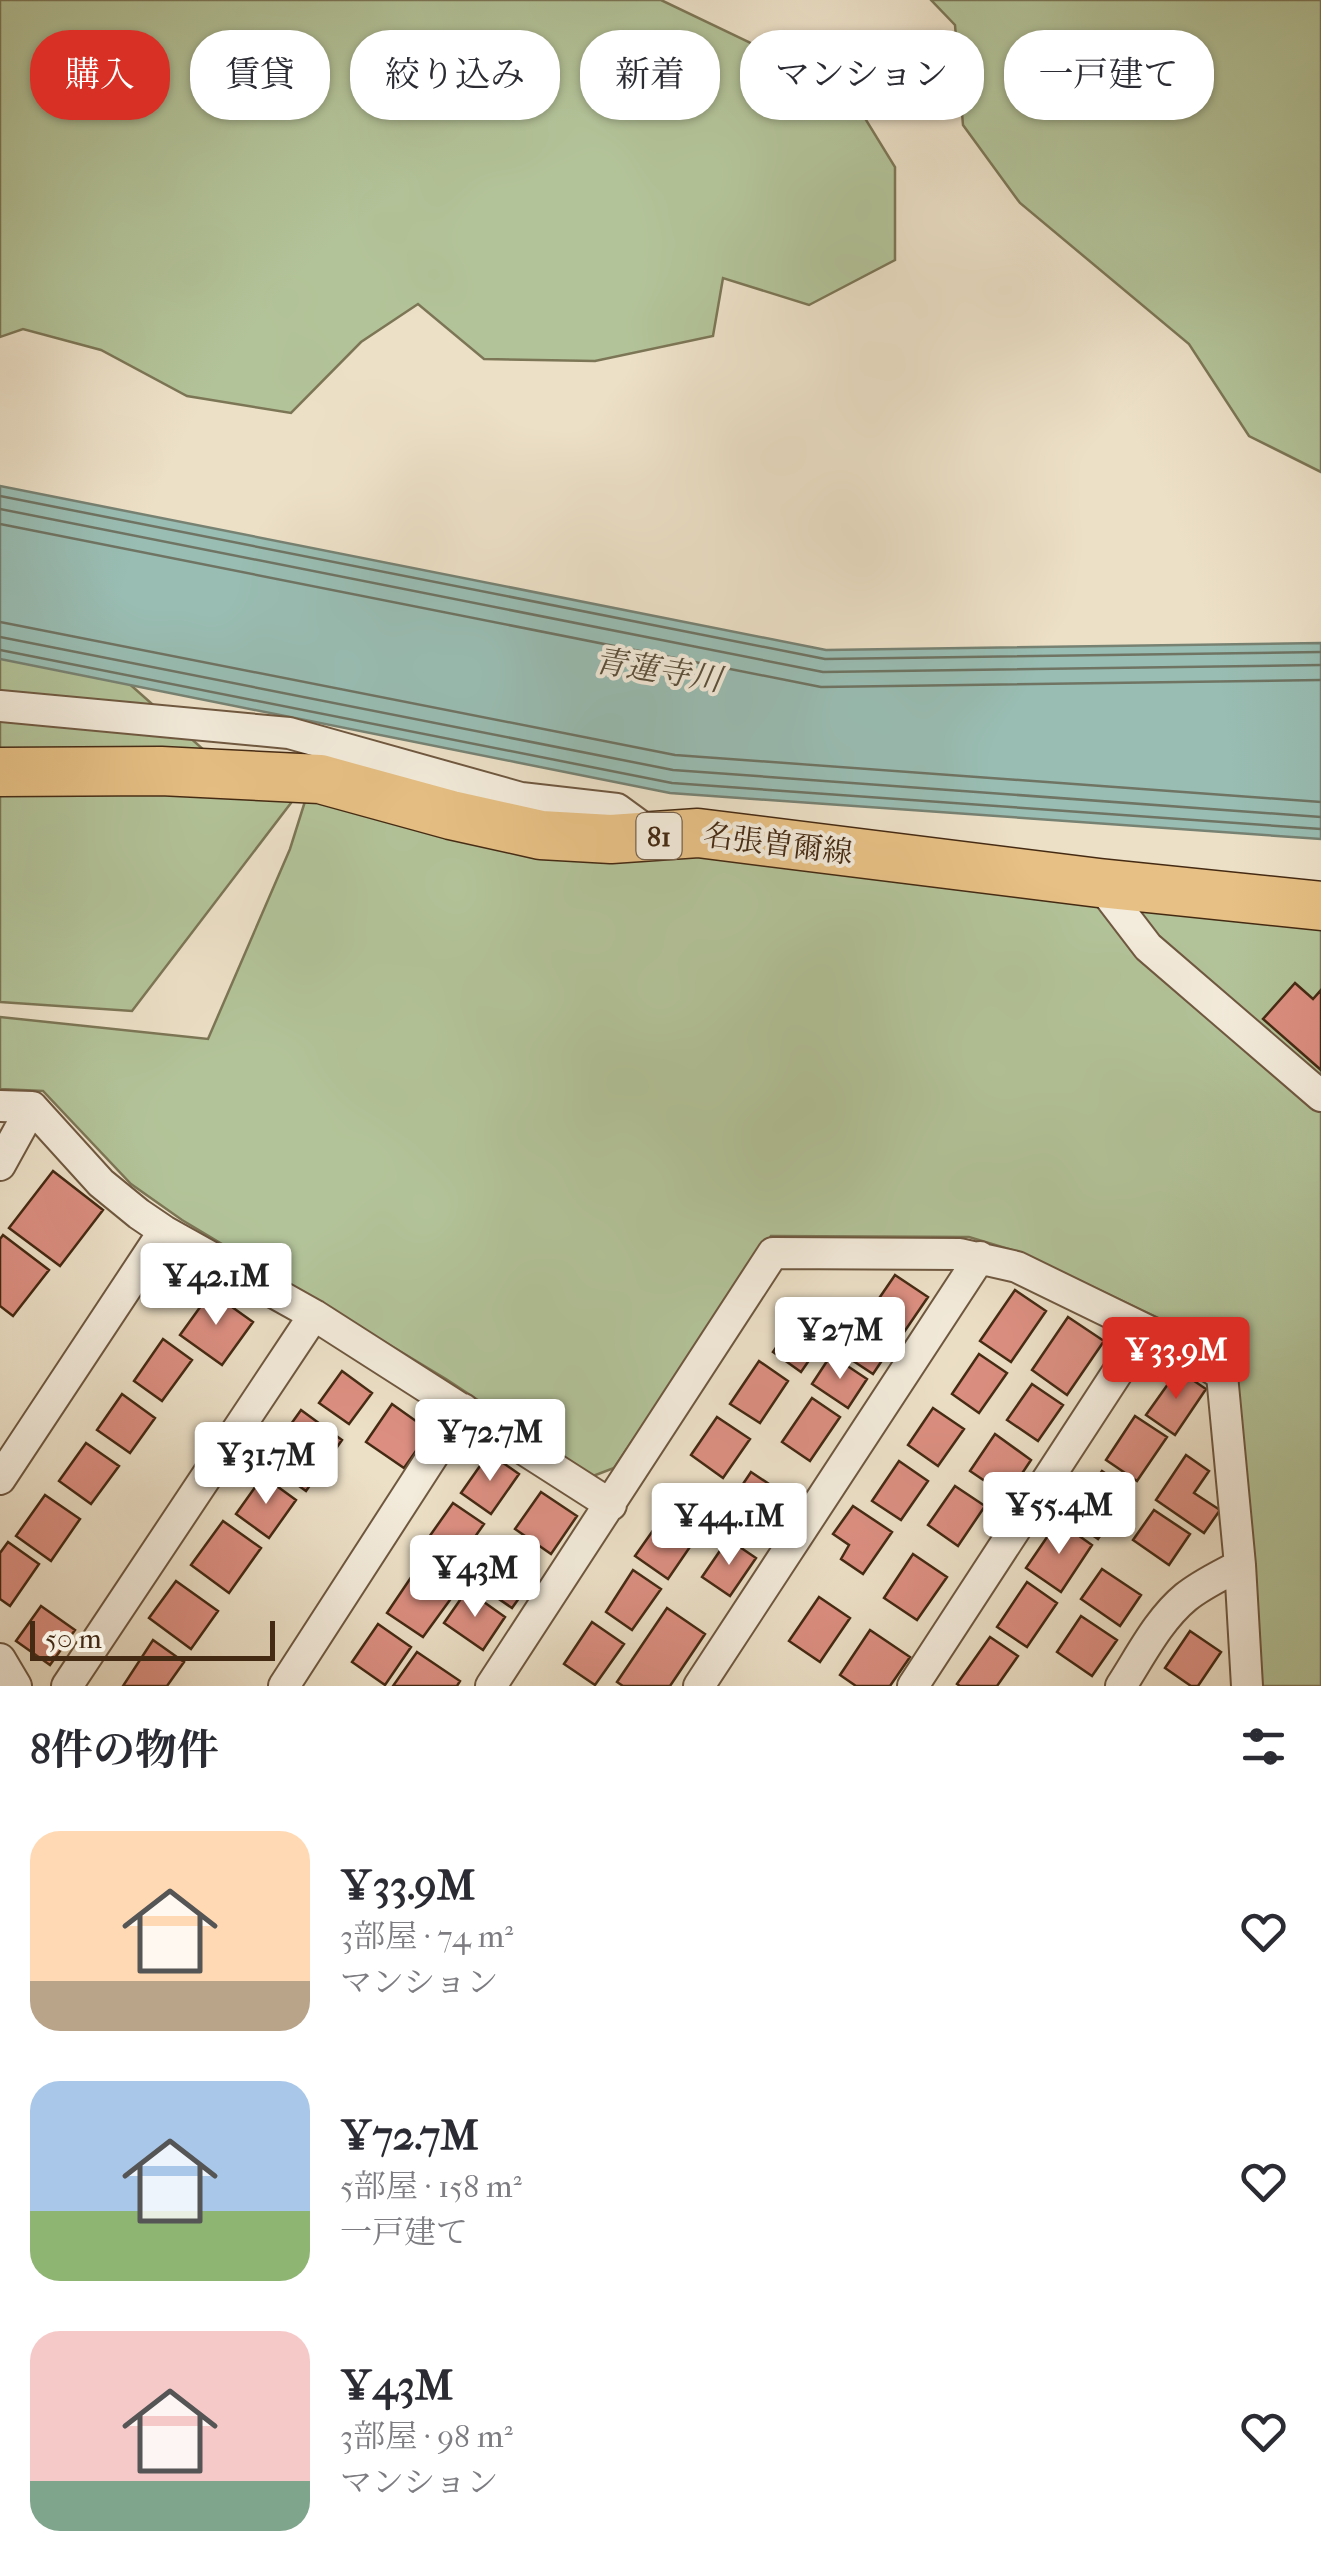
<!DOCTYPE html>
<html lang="ja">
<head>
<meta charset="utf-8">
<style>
	:root { --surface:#fff; --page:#f2f2f3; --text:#2b2b33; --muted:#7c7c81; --accent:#d93025 }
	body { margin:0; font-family:"IM FELL French Canon","Noto Serif JP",serif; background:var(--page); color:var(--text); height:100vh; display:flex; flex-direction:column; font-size:38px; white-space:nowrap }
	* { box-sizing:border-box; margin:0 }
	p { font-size:32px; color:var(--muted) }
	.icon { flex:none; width:55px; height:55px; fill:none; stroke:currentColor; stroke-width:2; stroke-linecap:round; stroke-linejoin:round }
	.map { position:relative; height:1686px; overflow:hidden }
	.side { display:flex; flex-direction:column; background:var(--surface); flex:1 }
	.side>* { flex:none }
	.top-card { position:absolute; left:30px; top:30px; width:1262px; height:90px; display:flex; gap:20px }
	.scale { position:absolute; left:30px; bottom:25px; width:245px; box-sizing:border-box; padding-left:10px; border:5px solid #452a13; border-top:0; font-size:28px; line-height:35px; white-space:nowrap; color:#452a13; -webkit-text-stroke:8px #f3ebdb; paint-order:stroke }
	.price { position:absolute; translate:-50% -85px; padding:0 22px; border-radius:10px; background:#fff; color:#222; font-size:32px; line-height:65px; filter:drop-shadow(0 2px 5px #0008) }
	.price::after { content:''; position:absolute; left:50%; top:60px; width:30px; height:22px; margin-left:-15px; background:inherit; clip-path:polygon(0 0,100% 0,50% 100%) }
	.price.selected { background:var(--accent); color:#fff }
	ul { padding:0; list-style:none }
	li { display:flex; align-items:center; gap:30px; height:250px; padding:0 30px }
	li span { display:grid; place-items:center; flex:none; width:280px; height:200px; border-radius:30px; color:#555 }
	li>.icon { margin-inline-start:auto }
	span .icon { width:120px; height:120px; fill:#fffc; stroke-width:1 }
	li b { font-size:42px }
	h2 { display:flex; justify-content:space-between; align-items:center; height:120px; padding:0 30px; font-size:42px }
	.chip { padding:0 35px; border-radius:40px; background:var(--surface); box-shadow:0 2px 8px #0004; font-size:35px; line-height:90px }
	.chip.selected { background:var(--accent); color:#fff }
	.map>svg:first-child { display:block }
	.green { fill:#b3c399; stroke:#7c7656; stroke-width:2.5 }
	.water { fill:#99bdb3; stroke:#778273; stroke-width:2.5 }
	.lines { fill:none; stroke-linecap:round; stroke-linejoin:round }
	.shore { stroke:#6f7463; stroke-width:2.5 }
	.building { fill:#dc8f81; stroke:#452a13; stroke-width:2.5 }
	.street-casing { stroke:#6f5840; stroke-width:34 }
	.primary-casing { stroke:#452a13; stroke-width:51 }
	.street { stroke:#f3ebdb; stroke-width:30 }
	.primary { stroke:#e6c084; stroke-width:48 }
	.labels { text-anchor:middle; stroke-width:8; stroke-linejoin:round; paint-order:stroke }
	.shield { fill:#f3ebdb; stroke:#79644f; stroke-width:2.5 }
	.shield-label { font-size:28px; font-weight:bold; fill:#452a13 }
	.street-label { font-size:30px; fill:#452a13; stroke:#f3ebdb }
	.water-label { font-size:32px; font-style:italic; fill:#5a4f3b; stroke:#f3ebdb }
</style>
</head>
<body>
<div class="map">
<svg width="1321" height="1686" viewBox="0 0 1321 1686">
	<rect width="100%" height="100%" fill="#ece0c7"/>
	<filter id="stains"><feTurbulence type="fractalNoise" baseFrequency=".002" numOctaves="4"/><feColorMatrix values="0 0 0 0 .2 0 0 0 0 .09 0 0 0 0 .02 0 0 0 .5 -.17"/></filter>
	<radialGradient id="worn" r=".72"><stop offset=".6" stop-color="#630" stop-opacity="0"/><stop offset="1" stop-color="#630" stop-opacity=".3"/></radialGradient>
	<!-- green -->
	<path class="green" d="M 0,0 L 661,0 L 847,89 L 895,167 L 895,260 L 809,305 L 723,278 L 713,336 L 595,361 L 484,359 L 418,304 L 361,342 L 291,413 L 187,396 L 101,350 L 23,329 L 0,337 Z
		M 931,0 L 1321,0 L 1321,472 L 1249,436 L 1189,344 L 1020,203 L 963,125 L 955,25 Z
		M 0,569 L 223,767 L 294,799 L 132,1011 L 0,1002 Z
		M 307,795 L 697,854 L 1321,925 L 1321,1686 L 1261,1686 L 1256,1579 L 1236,1363 L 1188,1332 L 1019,1252 L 969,1237 L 771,1236 L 614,1468 L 593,1476 L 446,1379 L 182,1220 L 131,1184 L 43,1091 L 0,1089 L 0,1017 L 208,1039 L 290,849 Z"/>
	<!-- water -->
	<path class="water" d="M 0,486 L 826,650 L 1321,643 L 1321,839 L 670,793 L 0,659 Z"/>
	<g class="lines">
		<!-- shore -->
		<path class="shore" d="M 0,496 L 825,659 L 1321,652
			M 0,509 L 823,672 L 1321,665
			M 0,524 L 821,687 L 1321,680
			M 0,622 L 675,755 L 1321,802
			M 0,637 L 673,770 L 1321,817
			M 0,650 L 672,783 L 1321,829"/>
	</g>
	<!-- building -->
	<path class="building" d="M 1295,983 L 1313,999 L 1321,990 L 1321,1070 L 1263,1019 Z
		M 53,1171 L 103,1210 L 60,1266 L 9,1228 Z
		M 3,1235 L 49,1270 L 13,1316 L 0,1306 L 0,1239 Z
		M 895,1275 L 928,1297 L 900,1338 L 867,1316 Z
		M 1015,1290 L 1046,1311 L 1011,1362 L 980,1341 Z
		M 211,1292 L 253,1322 L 222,1365 L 180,1335 Z
		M 802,1310 L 830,1330 L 801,1372 L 773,1352 Z
		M 1068,1317 L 1104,1341 L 1067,1395 L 1032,1370 Z
		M 855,1318 L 893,1344 L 873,1374 L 835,1349 Z
		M 163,1339 L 192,1360 L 162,1401 L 134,1381 Z
		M 979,1354 L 1007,1373 L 979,1413 L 952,1394 Z
		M 831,1355 L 867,1379 L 848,1408 L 812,1384 Z
		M 759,1361 L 788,1381 L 760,1423 L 730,1404 Z
		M 1178,1370 L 1206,1389 L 1175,1435 L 1146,1415 Z
		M 342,1371 L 372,1393 L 349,1424 L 319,1403 Z
		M 1032,1384 L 1063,1405 L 1038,1441 L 1007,1420 Z
		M 122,1394 L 155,1418 L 130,1453 L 97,1430 Z
		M 812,1398 L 840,1417 L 810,1461 L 782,1442 Z
		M 392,1404 L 430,1431 L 404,1468 L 366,1442 Z
		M 933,1408 L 964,1429 L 938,1466 L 908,1445 Z
		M 301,1410 L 342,1440 L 306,1491 L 285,1476 L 295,1462 L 274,1448 Z
		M 1135,1416 L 1167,1437 L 1137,1481 L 1106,1460 Z
		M 717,1417 L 750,1439 L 723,1478 L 691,1455 Z
		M 995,1434 L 1031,1460 L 1007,1496 L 970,1471 Z
		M 86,1443 L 119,1466 L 91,1504 L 59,1481 Z
		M 489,1453 L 519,1474 L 491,1514 L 461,1493 Z
		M 1186,1455 L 1209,1471 L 1194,1493 L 1220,1510 L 1204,1533 L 1156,1500 Z
		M 899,1461 L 928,1481 L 901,1520 L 872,1501 Z
		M 1102,1471 L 1131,1491 L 1098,1539 L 1069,1519 Z
		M 751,1472 L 787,1496 L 765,1529 L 729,1505 Z
		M 263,1476 L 296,1500 L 269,1538 L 236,1514 Z
		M 955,1486 L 985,1506 L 958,1546 L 928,1525 Z
		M 541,1492 L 577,1516 L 551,1554 L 515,1529 Z
		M 45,1495 L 80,1519 L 51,1561 L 16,1536 Z
		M 453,1503 L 484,1524 L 453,1568 L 422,1547 Z
		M 683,1505 L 707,1522 L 668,1579 L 635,1556 L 654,1529 L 662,1535 Z
		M 853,1506 L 892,1532 L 863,1574 L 841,1559 L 849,1545 L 833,1534 Z
		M 1154,1510 L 1190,1534 L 1169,1565 L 1133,1540 Z
		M 223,1521 L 261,1548 L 229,1593 L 191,1565 Z
		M 1058,1521 L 1092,1545 L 1061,1592 L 1026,1568 Z
		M 728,1539 L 756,1558 L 730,1596 L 702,1577 Z
		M 8,1542 L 39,1564 L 10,1606 L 0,1599 L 0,1553 Z
		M 498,1546 L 537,1573 L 512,1608 L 474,1582 Z
		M 913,1554 L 947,1577 L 917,1620 L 884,1598 Z
		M 418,1567 L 455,1593 L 423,1637 L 387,1613 Z
		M 1102,1569 L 1141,1595 L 1120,1626 L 1081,1599 Z
		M 633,1570 L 661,1589 L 632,1630 L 606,1612 Z
		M 176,1581 L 218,1611 L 191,1649 L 149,1618 Z
		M 1027,1582 L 1057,1603 L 1027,1647 L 997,1627 Z
		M 467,1590 L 505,1617 L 483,1650 L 444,1623 Z
		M 819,1597 L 850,1618 L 820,1662 L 789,1641 Z
		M 41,1606 L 75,1630 L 50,1665 L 16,1641 Z
		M 667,1608 L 705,1634 L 670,1686 L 623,1686 L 617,1682 Z
		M 1081,1616 L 1117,1640 L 1092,1676 L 1057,1652 Z
		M 592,1622 L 624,1644 L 595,1685 L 564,1664 Z
		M 378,1624 L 411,1647 L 385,1685 L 352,1662 Z
		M 870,1630 L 910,1657 L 890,1686 L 856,1686 L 840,1675 Z
		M 1190,1631 L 1221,1652 L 1198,1686 L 1191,1686 L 1165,1668 Z
		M 990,1637 L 1018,1656 L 997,1686 L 960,1686 L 957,1684 Z
		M 153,1640 L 184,1662 L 167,1686 L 123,1686 Z
		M 417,1652 L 460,1681 L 457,1686 L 393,1686 Z"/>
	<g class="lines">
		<defs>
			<path id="street" d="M 0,706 L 289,733 L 521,798 L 617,809 L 654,836
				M 1099,883 L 1148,947 L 1321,1096
				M 0,1106 L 32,1107 L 101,1183 L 139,1214 L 164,1231 L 314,1315 L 611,1505
				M 0,1165 L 32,1107
				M 0,1479 L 164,1231
				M 0,1659 L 16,1686
				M 67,1686 L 314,1315
				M 284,1686 L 463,1409
				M 491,1686 L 773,1253 L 960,1254 L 1017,1267 L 1177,1345 L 1222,1375 L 1240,1565 L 1247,1686
				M 699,1686 L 980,1257
				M 913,1686 L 1145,1330
				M 1121,1686 C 1140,1657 1158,1620 1186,1597 C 1202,1584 1222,1575 1240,1565"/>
			<path id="primary" d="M 0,772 L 161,771 L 320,779 L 451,815 L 541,835 L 611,839 L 698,833 L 1099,883 L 1321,906"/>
		</defs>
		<!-- street casing -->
		<use href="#street" class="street-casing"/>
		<!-- primary casing -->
		<use href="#primary" class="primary-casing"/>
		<!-- street -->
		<use href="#street" class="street"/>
		<!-- primary -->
		<use href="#primary" class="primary"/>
	</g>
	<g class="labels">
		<!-- shield labels -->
		<rect class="shield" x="636.5" y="813" width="45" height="46" rx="8"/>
		<g class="shield-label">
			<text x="659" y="846">81</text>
		</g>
		<!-- street labels -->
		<g class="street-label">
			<text transform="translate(778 844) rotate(7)" y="10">名張曽爾線</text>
		</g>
		<!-- water labels -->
		<g class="water-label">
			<text transform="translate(658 670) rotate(9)" y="11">青蓮寺川</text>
		</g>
	</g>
	<rect width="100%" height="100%" filter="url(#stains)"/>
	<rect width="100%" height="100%" fill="url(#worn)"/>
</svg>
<div class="scale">50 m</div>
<b class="price" style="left:216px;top:1328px">¥42.1M</b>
<b class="price" style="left:840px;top:1382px">¥27M</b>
<b class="price selected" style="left:1176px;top:1402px">¥33.9M</b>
<b class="price" style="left:490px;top:1484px">¥72.7M</b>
<b class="price" style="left:266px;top:1507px">¥31.7M</b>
<b class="price" style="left:1059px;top:1557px">¥55.4M</b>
<b class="price" style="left:729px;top:1568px">¥44.1M</b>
<b class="price" style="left:475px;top:1620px">¥43M</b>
<div class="top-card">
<a class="chip selected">購入</a>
<a class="chip">賃貸</a>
<a class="chip">絞り込み</a>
<a class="chip">新着</a>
<a class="chip">マンション</a>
<a class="chip">一戸建て</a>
</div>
</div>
<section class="side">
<h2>8件の物件<svg class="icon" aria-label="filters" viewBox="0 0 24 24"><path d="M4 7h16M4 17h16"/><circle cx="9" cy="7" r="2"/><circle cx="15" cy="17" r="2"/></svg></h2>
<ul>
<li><span style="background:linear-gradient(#ffd9b3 75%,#b9a48a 0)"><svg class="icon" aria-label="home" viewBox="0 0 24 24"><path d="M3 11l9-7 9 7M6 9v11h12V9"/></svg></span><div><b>¥33.9M</b><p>3部屋 · 74 m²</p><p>マンション</p></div><svg class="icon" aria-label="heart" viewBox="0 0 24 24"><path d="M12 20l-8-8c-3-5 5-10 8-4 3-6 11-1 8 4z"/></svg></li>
<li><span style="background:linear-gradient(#a9c7e8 65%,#8fb573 0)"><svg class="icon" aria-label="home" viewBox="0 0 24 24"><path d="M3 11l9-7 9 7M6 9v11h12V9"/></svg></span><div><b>¥72.7M</b><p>5部屋 · 158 m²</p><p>一戸建て</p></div><svg class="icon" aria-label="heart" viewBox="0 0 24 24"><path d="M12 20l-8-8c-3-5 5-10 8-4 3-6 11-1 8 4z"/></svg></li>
<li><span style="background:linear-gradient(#f6c9c9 75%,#7fa58c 0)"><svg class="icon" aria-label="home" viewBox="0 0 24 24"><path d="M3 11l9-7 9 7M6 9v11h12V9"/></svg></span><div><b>¥43M</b><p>3部屋 · 98 m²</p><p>マンション</p></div><svg class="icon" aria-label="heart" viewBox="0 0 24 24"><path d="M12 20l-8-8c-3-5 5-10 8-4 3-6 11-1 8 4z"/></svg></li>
</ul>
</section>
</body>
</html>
